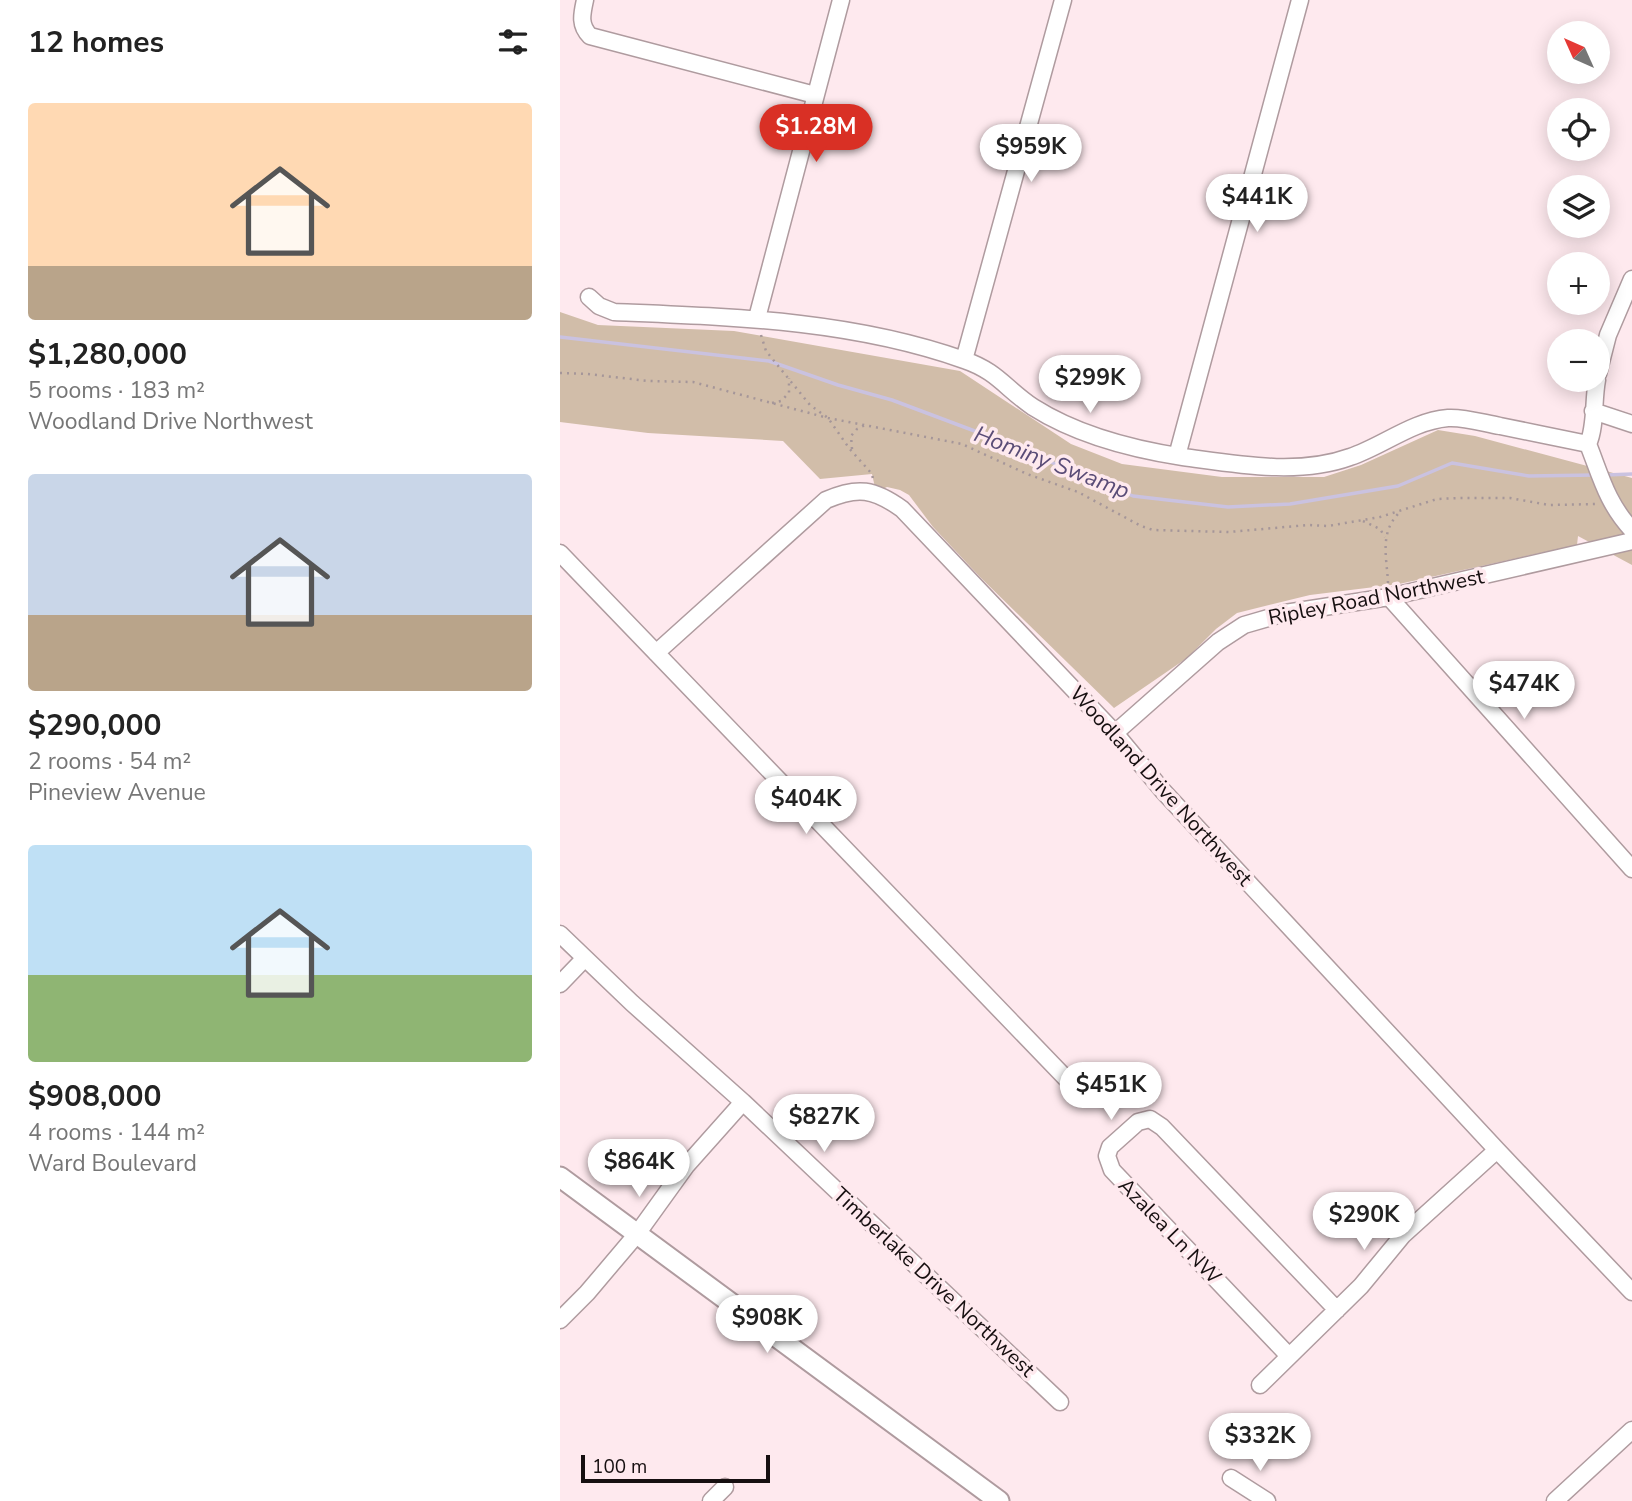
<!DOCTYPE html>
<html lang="en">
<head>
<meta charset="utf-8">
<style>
	:root { --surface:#fff; --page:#f6f6f6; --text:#222; --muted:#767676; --accent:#d93025 }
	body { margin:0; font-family:"Nunito Sans",sans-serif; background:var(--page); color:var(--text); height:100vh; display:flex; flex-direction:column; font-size:26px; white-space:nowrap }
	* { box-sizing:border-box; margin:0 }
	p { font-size:23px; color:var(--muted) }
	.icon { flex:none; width:38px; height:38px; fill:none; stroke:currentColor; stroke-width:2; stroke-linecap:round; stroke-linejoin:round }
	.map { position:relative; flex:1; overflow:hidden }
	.sheet { display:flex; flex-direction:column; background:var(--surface); width:560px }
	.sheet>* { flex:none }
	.needle { width:46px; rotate:315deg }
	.fabs { position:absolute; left:987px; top:21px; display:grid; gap:14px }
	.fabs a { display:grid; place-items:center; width:63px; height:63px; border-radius:50%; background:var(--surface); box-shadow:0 4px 18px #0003; font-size:35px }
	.scale { position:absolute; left:21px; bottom:18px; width:189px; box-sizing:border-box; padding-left:7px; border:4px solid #160f10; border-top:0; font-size:19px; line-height:24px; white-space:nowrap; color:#160f10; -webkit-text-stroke:5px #fee9ee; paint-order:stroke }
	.price { position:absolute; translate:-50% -60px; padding:0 16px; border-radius:24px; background:#fff; color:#222; font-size:23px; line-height:46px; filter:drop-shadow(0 2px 4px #0008) }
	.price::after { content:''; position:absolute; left:50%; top:42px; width:21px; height:16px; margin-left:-10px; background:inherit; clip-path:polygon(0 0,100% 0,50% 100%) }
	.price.selected { background:var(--accent); color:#fff }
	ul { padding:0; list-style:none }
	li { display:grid; align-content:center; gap:14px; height:371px; padding:0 28px }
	li span { display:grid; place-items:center; height:217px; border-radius:7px; color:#555 }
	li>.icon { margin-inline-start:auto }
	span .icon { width:126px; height:126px; fill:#fffc; stroke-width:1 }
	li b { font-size:30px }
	h2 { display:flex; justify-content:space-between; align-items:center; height:84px; padding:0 28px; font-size:30px }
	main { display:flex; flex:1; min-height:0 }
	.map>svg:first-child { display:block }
	.green { fill:#d1bda9 }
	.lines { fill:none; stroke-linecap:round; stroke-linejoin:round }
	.stream { stroke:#cac2e0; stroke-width:3.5 }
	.minor-casing { stroke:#af9b9f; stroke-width:19 }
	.major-casing { stroke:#af9b9f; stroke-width:23 }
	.path { stroke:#a59699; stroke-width:2.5; stroke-dasharray:2 5; stroke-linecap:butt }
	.minor { stroke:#fff; stroke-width:16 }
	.major { stroke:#fff; stroke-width:19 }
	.labels { text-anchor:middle; stroke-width:7; stroke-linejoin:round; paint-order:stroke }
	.street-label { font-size:21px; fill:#160f10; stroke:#fee9ee }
	.water-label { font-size:23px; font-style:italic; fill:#5a4c77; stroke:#fee9ee }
</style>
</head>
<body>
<main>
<section class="sheet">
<h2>12 homes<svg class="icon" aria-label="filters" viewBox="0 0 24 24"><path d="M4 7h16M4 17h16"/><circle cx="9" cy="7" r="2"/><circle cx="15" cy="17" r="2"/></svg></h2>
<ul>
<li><span style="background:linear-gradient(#ffd9b3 75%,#b9a48a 0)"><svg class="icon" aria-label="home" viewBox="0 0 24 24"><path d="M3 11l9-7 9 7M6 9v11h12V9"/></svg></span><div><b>$1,280,000</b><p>5 rooms · 183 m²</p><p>Woodland Drive Northwest</p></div></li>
<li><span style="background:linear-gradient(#c9d6e8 65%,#b9a48a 0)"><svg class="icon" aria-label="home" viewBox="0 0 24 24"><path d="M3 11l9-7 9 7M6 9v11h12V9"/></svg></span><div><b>$290,000</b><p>2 rooms · 54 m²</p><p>Pineview Avenue</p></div></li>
<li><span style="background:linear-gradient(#bfe0f5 60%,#8fb573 0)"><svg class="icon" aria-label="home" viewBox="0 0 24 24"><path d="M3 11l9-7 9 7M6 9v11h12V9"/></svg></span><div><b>$908,000</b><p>4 rooms · 144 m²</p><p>Ward Boulevard</p></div></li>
</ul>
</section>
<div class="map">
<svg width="1072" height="1501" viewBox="0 0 1072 1501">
	<rect width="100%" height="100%" fill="#fee9ee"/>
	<!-- green -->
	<path class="green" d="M 0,312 L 38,325 L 174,331 L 400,371 L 511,444 L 562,464 L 662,477 L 764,477 L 801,465 L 878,430 L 915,436 L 1072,478 L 1072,565 L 1018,536 L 1017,545 L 839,584 L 750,595 L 677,613 L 656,629 L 627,658 L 554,708 L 420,577 L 373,527 L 349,495 L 340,490 L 327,487 L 316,492 L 312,474 L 260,479 L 223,441 L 88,433 L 0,422 Z"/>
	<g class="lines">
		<!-- stream -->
		<path class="stream" d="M 0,337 L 209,361 L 278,385 L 332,400 L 428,436 L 573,496 L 668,507 L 730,504 L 838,486 L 892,463 L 969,476 L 1035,475
			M 1046,475 L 1072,474"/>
		<defs>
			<path id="minor" d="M 25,0 C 22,14 19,25 30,36 L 255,95
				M 29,297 L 39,306 L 54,312 C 172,317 291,320 404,360 C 437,371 446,389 473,407 C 517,435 571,449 623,457 C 676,464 738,476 790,457 C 823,446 852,421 888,418 C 905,417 923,423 940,426 C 969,432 999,438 1028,444
				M 197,318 L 281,0
				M 404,360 L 503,0
				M 1038,374 L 1048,335 L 1072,279
				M 1037,380 C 1033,401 1036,426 1028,444 C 1041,477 1047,503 1072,530
				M 1033,411 L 1072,424
				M 617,456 L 740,0
				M 0,553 L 519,1092
				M 829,597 L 1072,869
				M 96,653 L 266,500 C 298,486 314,489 342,509 L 555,733 L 603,791 L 937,1150 L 1072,1292
				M 555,733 L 658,642 L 684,625 L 725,613 L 829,597 L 1072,541
				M 0,934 L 72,1003 L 183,1102 L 500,1402
				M 0,984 L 25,958
				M 0,1320 L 27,1293 L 77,1234 L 126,1166 L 183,1102
				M 729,1356 L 552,1170 L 547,1156 L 550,1147 L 578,1122 L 590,1119 L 602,1127 L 777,1310
				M 700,1385 L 801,1286 L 843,1235 L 937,1150
				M 671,1478 L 707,1501
				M 151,1501 L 165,1487
				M 995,1501 L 1072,1430"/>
			<path id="major" d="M 0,1177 L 439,1501"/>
		</defs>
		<!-- minor casing -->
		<use href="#minor" class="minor-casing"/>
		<!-- major casing -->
		<use href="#major" class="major-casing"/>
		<!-- path -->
		<path class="path" d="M 201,335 L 206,351 L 250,405 L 268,418 L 289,448 L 312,474 L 313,479
			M 0,373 L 28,374 L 88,381 L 133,382 L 268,418 L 402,444 L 467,474 L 518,492 L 581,526 L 593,530 L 669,532 L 748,525 L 768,526 L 820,517 L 877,499 L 901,498 L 950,498 L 989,505 L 1037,504
			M 212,403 L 221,401 L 229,393 L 229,378
			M 292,449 L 291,436 L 297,429 L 305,425
			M 803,521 L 820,529 L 825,537
			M 828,583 C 827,558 819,533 839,513"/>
		<!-- minor -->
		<use href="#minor" class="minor"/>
		<!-- major -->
		<use href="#major" class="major"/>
	</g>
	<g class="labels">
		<!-- street labels -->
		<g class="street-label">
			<text transform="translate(816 597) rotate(-11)" y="7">Ripley Road Northwest</text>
			<text transform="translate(601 786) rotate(48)" y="7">Woodland Drive Northwest</text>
			<text transform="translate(610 1231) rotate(46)" y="7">Azalea Ln NW</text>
			<text transform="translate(374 1282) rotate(43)" y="7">Timberlake Drive Northwest</text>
		</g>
		<!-- water labels -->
		<g class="water-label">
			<text transform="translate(492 462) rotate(21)" y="8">Hominy Swamp</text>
		</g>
	</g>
</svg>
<div class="fabs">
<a><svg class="needle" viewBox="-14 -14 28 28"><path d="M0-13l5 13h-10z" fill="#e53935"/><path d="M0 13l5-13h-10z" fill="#767676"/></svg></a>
<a><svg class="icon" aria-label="locate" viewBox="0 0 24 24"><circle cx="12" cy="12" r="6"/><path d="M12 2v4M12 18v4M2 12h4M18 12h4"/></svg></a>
<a><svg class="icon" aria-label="layers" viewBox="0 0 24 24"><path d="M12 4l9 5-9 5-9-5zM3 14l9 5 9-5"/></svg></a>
<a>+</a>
<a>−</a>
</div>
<div class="scale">100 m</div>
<b class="price selected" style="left:256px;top:164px">$1.28M</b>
<b class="price" style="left:471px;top:184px">$959K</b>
<b class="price" style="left:697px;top:234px">$441K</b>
<b class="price" style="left:530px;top:415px">$299K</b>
<b class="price" style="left:964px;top:721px">$474K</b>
<b class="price" style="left:246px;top:836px">$404K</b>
<b class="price" style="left:551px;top:1122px">$451K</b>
<b class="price" style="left:264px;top:1154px">$827K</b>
<b class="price" style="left:79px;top:1199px">$864K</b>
<b class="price" style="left:804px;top:1252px">$290K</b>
<b class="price" style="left:207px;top:1355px">$908K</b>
<b class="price" style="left:700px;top:1473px">$332K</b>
</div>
</main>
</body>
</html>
